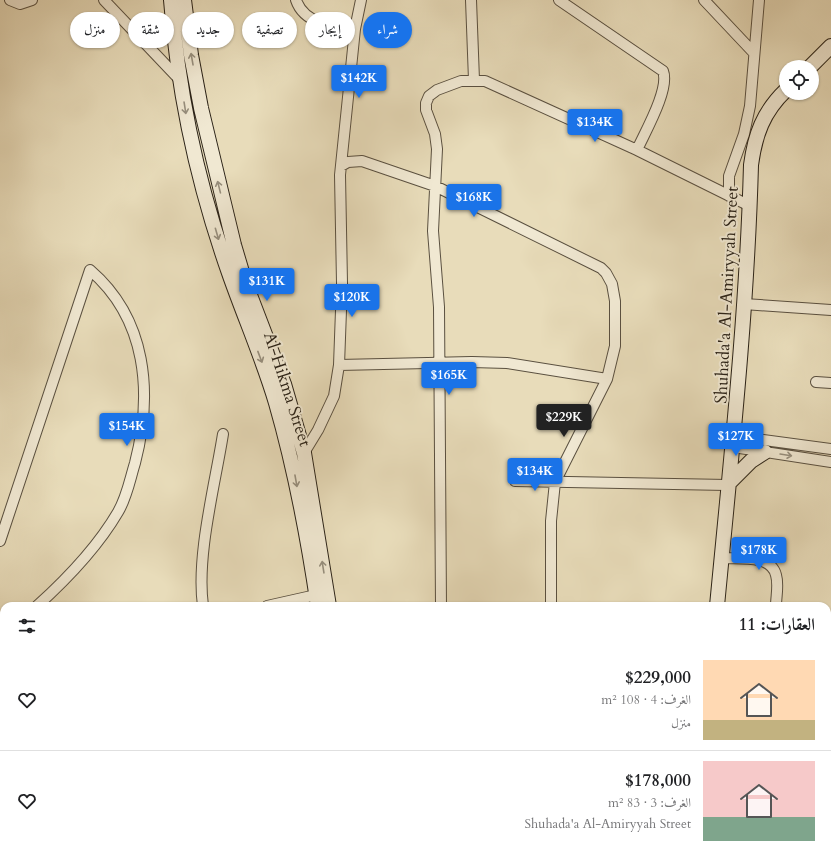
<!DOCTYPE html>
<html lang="ar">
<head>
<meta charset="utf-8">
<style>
	:root { --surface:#fff; --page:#f6f6f6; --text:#202124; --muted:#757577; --line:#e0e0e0; --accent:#1a73e8 }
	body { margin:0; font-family:Cardo,Amiri,serif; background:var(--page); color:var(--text); direction:rtl; height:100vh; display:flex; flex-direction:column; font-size:15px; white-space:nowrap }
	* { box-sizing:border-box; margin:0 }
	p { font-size:13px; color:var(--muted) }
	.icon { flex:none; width:22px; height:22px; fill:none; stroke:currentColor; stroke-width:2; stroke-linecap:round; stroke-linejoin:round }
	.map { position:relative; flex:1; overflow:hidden; direction:ltr }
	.panel { position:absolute; left:0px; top:602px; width:831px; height:256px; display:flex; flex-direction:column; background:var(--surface); border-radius:12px 12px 0 0; box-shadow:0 1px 3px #0004; direction:rtl }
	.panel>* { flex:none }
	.guide { position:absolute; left:12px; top:12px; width:400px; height:36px; direction:rtl; display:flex; gap:8px }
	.controls { position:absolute; left:779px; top:60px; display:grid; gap:8px }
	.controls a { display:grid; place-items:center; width:40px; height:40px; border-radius:50%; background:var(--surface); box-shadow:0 1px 3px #0004; font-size:20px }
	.price { position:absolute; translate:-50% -34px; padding:0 9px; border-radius:4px; background:var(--accent); color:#fff; font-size:13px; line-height:26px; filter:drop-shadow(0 1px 2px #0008) }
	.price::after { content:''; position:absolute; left:50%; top:24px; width:12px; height:9px; margin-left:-6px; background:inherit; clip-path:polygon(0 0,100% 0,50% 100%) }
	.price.selected { background:#222; color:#fff }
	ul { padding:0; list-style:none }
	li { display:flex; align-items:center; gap:12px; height:100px; padding:0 16px }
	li+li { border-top:1px solid var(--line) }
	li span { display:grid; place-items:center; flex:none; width:112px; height:80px; border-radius:0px; color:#555 }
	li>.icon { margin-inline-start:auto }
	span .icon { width:48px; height:48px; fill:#fffc; stroke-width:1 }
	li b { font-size:17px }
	h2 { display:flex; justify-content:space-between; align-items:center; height:48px; padding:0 16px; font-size:17px }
	.tag { padding:0 14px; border-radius:18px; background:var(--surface); box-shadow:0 1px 3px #0004; font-size:14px; line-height:36px }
	.tag.selected { background:var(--accent); color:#fff }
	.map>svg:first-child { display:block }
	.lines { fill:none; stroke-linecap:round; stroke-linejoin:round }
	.street-casing { stroke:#5a5040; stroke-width:12 }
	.secondary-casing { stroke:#2a2217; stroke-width:16 }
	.street { stroke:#f0e8d2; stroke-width:10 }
	.secondary { stroke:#f0e8d2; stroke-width:14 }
	.oneway { stroke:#978f7e }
	.labels { text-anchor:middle; stroke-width:4; stroke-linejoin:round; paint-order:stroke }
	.street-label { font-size:17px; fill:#2a2217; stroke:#f0e8d2 }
</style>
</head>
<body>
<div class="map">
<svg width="831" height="858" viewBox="0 0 831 858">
	<rect width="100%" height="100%" fill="#e8dcba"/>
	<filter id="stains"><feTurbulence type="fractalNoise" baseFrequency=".005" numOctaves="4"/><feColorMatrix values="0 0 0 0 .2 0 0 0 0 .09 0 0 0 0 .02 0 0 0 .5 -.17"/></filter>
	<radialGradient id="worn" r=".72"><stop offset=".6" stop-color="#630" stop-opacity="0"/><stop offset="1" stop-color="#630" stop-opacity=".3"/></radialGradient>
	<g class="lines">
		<defs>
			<path id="street" d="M 10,0 L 20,4 L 32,0
				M 104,0 L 180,80
				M 296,0 C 304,24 333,27 355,29 L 361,0
				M 471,0 L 474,80
				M 559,0 L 663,71 C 670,89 645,132 637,150
				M 704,0 L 753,52
				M 341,166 L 348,162 L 362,161 L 435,186 L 601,268 L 606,273 L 612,284 L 615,301 L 615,346 L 607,379 L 555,482 L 551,521 L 551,606
				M 729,196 L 729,176 L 744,134 L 750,106 L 759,0
				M 744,304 L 831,310
				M 339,365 L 472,362 L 507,363 L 607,379
				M 816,382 L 831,383
				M 734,436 L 831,449
				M 733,447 L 831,462
				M 304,453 L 318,430 L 334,396 L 339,365 L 342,283 L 340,175 L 355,29
				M 515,481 L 727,485
				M 0,541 L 90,270 C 147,319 153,393 135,463 C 130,479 127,497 118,512 C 97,548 68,578 37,606
				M 721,558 C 738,559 771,554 776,575 C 779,585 776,596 776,606
				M 203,606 C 196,556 215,485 223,434
				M 267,606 L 316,595
				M 441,606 L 439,307 L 433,231 L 437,149 L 435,134 L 426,110 L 426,103 L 429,96 L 437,90 L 461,81 L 485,81 L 637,150 L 750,206
				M 0,643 L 4,639
				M 0,685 L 4,686
				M 0,774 L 4,776
				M 827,835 L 831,836
				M 148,854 L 149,858
				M 256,854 L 257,858
				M 448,854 L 448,858
				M 558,854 L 558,858
				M 788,858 L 789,854"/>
			<path id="secondary" d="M 171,0 C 178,93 198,185 229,273 C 244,316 263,359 276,403 C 295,469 308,538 318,606
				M 184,0 L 191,55 L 201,108 L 234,245 L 245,282 L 284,384 L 304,453 L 329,606
				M 810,67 L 831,46
				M 727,485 L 751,461 L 765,452
				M 717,606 C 731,459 747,313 751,165 C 755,135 763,112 786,90
				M 827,729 L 831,729
				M 354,854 L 355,858
				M 365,854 L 365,858
				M 689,858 L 689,854"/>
		</defs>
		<!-- street casing -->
		<use href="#street" class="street-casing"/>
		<!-- secondary casing -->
		<use href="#secondary" class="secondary-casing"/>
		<!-- street -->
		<use href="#street" class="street"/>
		<!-- secondary -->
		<use href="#secondary" class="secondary"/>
	</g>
	<!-- one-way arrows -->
	<defs><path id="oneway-shaft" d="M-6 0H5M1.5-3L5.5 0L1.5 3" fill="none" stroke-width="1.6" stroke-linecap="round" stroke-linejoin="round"/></defs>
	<g class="oneway">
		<use href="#oneway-shaft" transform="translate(192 59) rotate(-100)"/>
		<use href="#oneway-shaft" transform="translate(185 108) rotate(81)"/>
		<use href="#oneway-shaft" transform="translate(219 187) rotate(-104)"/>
		<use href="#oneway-shaft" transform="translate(217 234) rotate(74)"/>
		<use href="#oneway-shaft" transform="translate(260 357) rotate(69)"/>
		<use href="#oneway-shaft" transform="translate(786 455) rotate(9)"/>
		<use href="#oneway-shaft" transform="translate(296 481) rotate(80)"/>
		<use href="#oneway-shaft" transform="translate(323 567) rotate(-99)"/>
	</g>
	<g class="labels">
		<!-- street labels -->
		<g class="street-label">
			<text transform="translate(726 295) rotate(-87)" y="6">Shuhada'a Al-Amiryyah Street</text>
			<text transform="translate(288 389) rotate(72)" y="6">Al-Hikma Street</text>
		</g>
	</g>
	<rect width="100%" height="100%" filter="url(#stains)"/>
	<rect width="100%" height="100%" fill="url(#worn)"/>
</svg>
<div class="controls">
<a><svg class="icon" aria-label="locate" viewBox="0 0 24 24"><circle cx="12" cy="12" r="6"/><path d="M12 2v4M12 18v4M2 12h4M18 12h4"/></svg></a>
</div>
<b class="price" style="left:359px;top:99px">$142K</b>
<b class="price" style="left:595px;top:143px">$134K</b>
<b class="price" style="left:474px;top:218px">$168K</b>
<b class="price" style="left:267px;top:302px">$131K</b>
<b class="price" style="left:352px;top:318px">$120K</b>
<b class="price" style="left:449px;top:396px">$165K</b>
<b class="price selected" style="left:564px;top:438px">$229K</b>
<b class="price" style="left:127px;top:447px">$154K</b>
<b class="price" style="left:736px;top:457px">$127K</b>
<b class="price" style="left:535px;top:492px">$134K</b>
<b class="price" style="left:759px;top:571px">$178K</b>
<div class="guide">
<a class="tag selected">شراء</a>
<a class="tag">إيجار</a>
<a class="tag">تصفية</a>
<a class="tag">جديد</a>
<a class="tag">شقة</a>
<a class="tag">منزل</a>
</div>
<section class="panel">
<h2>العقارات: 11<svg class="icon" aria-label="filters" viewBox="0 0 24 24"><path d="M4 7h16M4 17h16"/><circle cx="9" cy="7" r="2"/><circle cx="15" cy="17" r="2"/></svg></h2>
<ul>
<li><span style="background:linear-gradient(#ffd9b3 75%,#c2b280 0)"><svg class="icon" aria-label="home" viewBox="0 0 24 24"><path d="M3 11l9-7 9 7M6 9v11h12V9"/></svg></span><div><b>$229,000</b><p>الغرف: 4 · 108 m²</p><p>منزل</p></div><svg class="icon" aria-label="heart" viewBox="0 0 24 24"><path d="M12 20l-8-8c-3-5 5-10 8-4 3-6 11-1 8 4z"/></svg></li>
<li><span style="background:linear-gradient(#f6c9c9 70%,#7fa58c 0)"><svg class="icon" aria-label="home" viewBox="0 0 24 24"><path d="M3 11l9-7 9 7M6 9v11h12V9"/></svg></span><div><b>$178,000</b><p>الغرف: 3 · 83 m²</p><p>Shuhada'a Al-Amiryyah Street</p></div><svg class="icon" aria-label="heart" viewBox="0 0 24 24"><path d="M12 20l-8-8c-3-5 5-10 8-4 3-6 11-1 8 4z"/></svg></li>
</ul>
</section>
</div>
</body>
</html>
